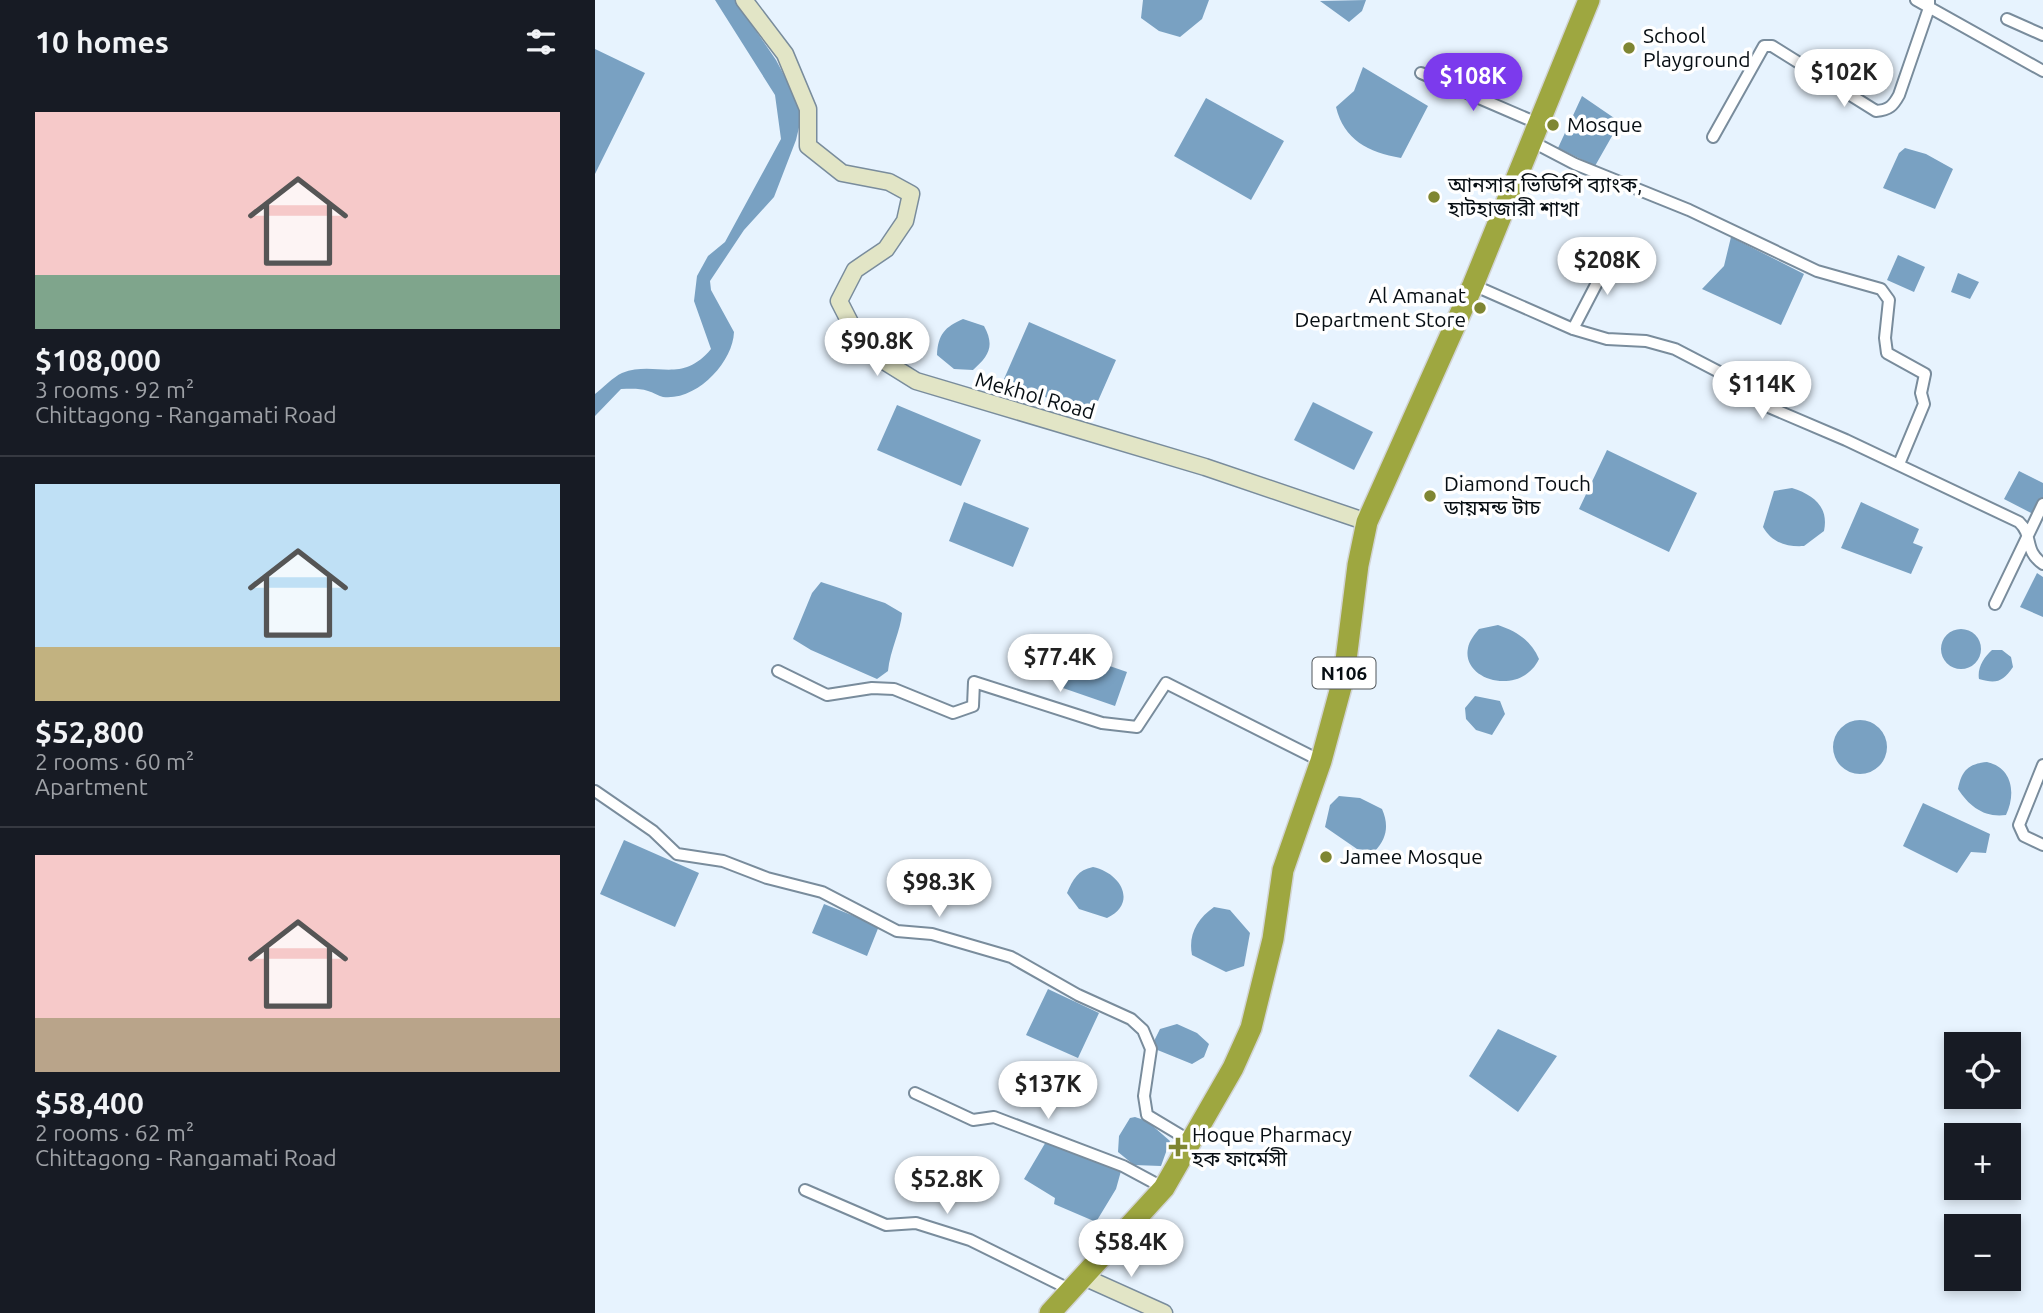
<!DOCTYPE html>
<html lang="en">
<head>
<meta charset="utf-8">
<style>
	:root { --surface:#171b24; --page:#20242c; --text:#f1f3f6; --muted:#9ea1a6; --line:#363941; --accent:#7c3aed }
	body { margin:0; font-family:Ubuntu,"Noto Sans Bengali",sans-serif; background:var(--page); color:var(--text); height:100vh; display:flex; flex-direction:column; font-size:26px; white-space:nowrap }
	* { box-sizing:border-box; margin:0 }
	p { font-size:23px; color:var(--muted) }
	.icon { flex:none; width:38px; height:38px; fill:none; stroke:currentColor; stroke-width:2; stroke-linecap:round; stroke-linejoin:round }
	.map { position:relative; flex:1; overflow:hidden }
	.side { display:flex; flex-direction:column; background:var(--surface); width:595px }
	.side>* { flex:none }
	.buttons { position:absolute; left:1349px; top:1032px; display:grid; gap:14px }
	.buttons a { display:grid; place-items:center; width:77px; height:77px; border-radius:0px; background:var(--surface); box-shadow:0 4px 10px #0003; font-size:35px }
	.price { position:absolute; translate:-50% -60px; padding:0 16px; border-radius:24px; background:#fff; color:#222; font-size:23px; line-height:46px; filter:drop-shadow(0 2px 4px #0008) }
	.price::after { content:''; position:absolute; left:50%; top:42px; width:21px; height:16px; margin-left:-10px; background:inherit; clip-path:polygon(0 0,100% 0,50% 100%) }
	.price.active { background:var(--accent); color:#fff }
	ul { padding:0; list-style:none }
	li { display:grid; align-content:center; gap:14px; height:371px; padding:0 35px }
	li+li { border-top:2px solid var(--line) }
	li span { display:grid; place-items:center; height:217px; border-radius:0px; color:#555 }
	li>.icon { margin-inline-start:auto }
	span .icon { width:126px; height:126px; fill:#fffc; stroke-width:1 }
	li b { font-size:30px }
	h2 { display:flex; justify-content:space-between; align-items:center; height:84px; padding:0 35px; font-size:30px }
	main { display:flex; flex:1; min-height:0 }
	.map>svg:first-child { display:block }
	.water { fill:#79a1c2 }
	.lines { fill:none; stroke-linecap:round; stroke-linejoin:round }
	.street-casing { stroke:#798c9c; stroke-width:14 }
	.secondary-casing { stroke:#798c9c; stroke-width:19 }
	.highway-casing { stroke:#d2d4d5; stroke-width:24 }
	.street { stroke:#fff; stroke-width:10 }
	.secondary { stroke:#e2e5c6; stroke-width:16 }
	.highway { stroke:#9ea740; stroke-width:21 }
	.poi-dot { fill:#7f8632; stroke:#fff; stroke-width:2.5 }
	.labels { text-anchor:middle; stroke-width:7; stroke-linejoin:round; paint-order:stroke }
	.shield { fill:#fff; stroke:#51565a; stroke-width:2 }
	.shield-label { font-size:19px; font-weight:bold; fill:#070e13 }
	.poi-label { font-size:21px; fill:#070e13; stroke:#fff; text-anchor:start }
	.street-label { font-size:21px; fill:#070e13; stroke:#fff }
</style>
</head>
<body>
<main>
<section class="side">
<h2>10 homes<svg class="icon" aria-label="filters" viewBox="0 0 24 24"><path d="M4 7h16M4 17h16"/><circle cx="9" cy="7" r="2"/><circle cx="15" cy="17" r="2"/></svg></h2>
<ul>
<li><span style="background:linear-gradient(#f6c9c9 75%,#7fa58c 0)"><svg class="icon" aria-label="home" viewBox="0 0 24 24"><path d="M3 11l9-7 9 7M6 9v11h12V9"/></svg></span><div><b>$108,000</b><p>3 rooms · 92 m²</p><p>Chittagong - Rangamati Road</p></div></li>
<li><span style="background:linear-gradient(#bfe0f5 75%,#c2b280 0)"><svg class="icon" aria-label="home" viewBox="0 0 24 24"><path d="M3 11l9-7 9 7M6 9v11h12V9"/></svg></span><div><b>$52,800</b><p>2 rooms · 60 m²</p><p>Apartment</p></div></li>
<li><span style="background:linear-gradient(#f6c9c9 75%,#b9a48a 0)"><svg class="icon" aria-label="home" viewBox="0 0 24 24"><path d="M3 11l9-7 9 7M6 9v11h12V9"/></svg></span><div><b>$58,400</b><p>2 rooms · 62 m²</p><p>Chittagong - Rangamati Road</p></div></li>
</ul>
</section>
<div class="map">
<svg width="1448" height="1313" viewBox="0 0 1448 1313">
	<rect width="100%" height="100%" fill="#e7f3fe"/>
	<!-- water -->
	<path class="water" d="M 120,0 L 140,0 L 181,60 L 208,111 L 201,140 L 179,197 L 149,230 L 115,281 L 116,290 L 139,332 C 138,362 102,401 68,397 C 63,396 58,392 53,391 C 44,388 35,389 26,389 L 0,416 L 0,394 C 8,388 18,377 27,373 C 61,360 86,385 116,349 L 99,301 L 102,276 L 113,256 L 130,242 L 186,139 L 180,95 Z
		M 548,0 L 614,0 L 607,19 L 585,37 L 564,31 L 546,18 Z
		M 771,0 L 767,11 L 754,22 L 725,1 Z
		M 0,49 L 50,73 L 0,174 Z
		M 768,67 L 833,106 L 806,158 C 773,152 749,140 741,107 L 759,91 Z
		M 987,96 L 1025,122 L 1000,166 L 963,148 Z
		M 611,98 L 689,141 L 656,200 L 579,156 Z
		M 1310,148 L 1331,154 L 1358,169 L 1340,209 L 1288,188 L 1304,153 Z
		M 1136,237 L 1209,274 L 1186,325 L 1107,289 L 1129,266 Z
		M 1303,255 L 1330,267 L 1319,292 L 1292,280 Z
		M 1363,273 L 1384,282 L 1375,299 L 1356,292 Z
		M 368,319 L 389,326 C 400,346 394,356 378,370 L 359,369 L 342,355 C 343,334 350,327 368,319 Z
		M 434,322 L 521,360 L 496,417 L 409,379 Z
		M 718,402 L 778,432 L 759,470 L 699,440 Z
		M 302,405 L 386,440 L 366,486 L 282,450 Z
		M 1012,450 L 1102,493 L 1074,552 L 984,509 Z
		M 1424,471 L 1448,483 L 1448,498 L 1440,515 L 1409,499 Z
		M 1197,488 C 1219,495 1234,507 1229,531 L 1209,546 C 1192,547 1177,543 1168,527 L 1179,491 Z
		M 369,502 L 434,528 L 418,567 L 354,541 Z
		M 1266,502 L 1324,529 L 1318,543 L 1328,547 L 1316,574 L 1246,548 Z
		M 1442,573 L 1448,577 L 1448,617 L 1425,607 Z
		M 226,582 L 290,603 L 307,613 C 306,630 295,650 293,671 L 282,679 L 216,650 L 198,639 L 217,593 Z
		M 903,625 C 921,631 936,640 944,659 C 926,697 866,681 873,648 C 874,641 880,634 884,629 Z
		M1346 649a20 20 0 1 1 40 0a20 20 0 1 1-40 0Z
		M 1397,650 L 1407,650 L 1416,657 L 1418,667 C 1408,682 1401,684 1384,679 C 1382,668 1389,657 1397,650 Z
		M 477,653 L 532,672 L 520,706 L 465,687 Z
		M 880,696 L 905,701 L 910,714 L 897,735 L 881,730 L 871,719 L 870,708 Z
		M1238 747a27 27 0 1 1 54 0a27 27 0 1 1-54 0Z
		M 1392,762 C 1418,768 1421,794 1411,815 C 1389,818 1374,806 1363,789 C 1367,770 1373,764 1392,762 Z
		M 744,796 L 765,798 L 787,809 C 794,825 792,838 780,851 L 762,849 L 730,827 L 735,805 Z
		M 1328,803 L 1395,834 L 1391,853 L 1376,852 L 1362,873 L 1308,846 Z
		M 29,840 L 104,873 L 80,927 L 5,894 Z
		M 498,867 C 526,873 543,903 512,918 L 484,909 L 472,893 C 478,879 483,870 498,867 Z
		M 229,904 L 284,926 L 272,956 L 217,933 Z
		M 619,907 L 635,910 L 655,933 L 649,966 L 631,972 L 597,955 C 593,935 602,919 619,907 Z
		M 453,989 L 504,1013 L 483,1058 L 431,1035 Z
		M 582,1024 L 602,1033 L 614,1044 L 609,1057 L 597,1064 L 560,1049 L 560,1039 L 565,1029 Z
		M 903,1029 L 962,1056 L 923,1112 L 874,1076 Z
		M 540,1117 L 552,1121 L 575,1141 L 566,1166 L 539,1165 L 523,1152 L 524,1136 L 535,1118 Z
		M 452,1140 L 526,1171 L 521,1189 L 501,1222 L 459,1204 L 460,1198 L 429,1179 Z"/>
	<g class="lines">
		<defs>
			<path id="street" d="M 1321,0 L 1448,71
				M 1412,19 L 1448,35
				M 826,73 L 942,123
				M 1118,137 L 1169,46 L 1177,46 L 1281,111 C 1294,110 1298,106 1304,95 L 1334,8 L 1334,0
				M 936,141 L 980,164 L 1094,210 L 1222,271 L 1286,289 L 1294,300 L 1290,338 L 1292,353 L 1330,374 L 1326,393 L 1329,404 L 1304,464
				M 878,285 L 978,329 L 1012,339 L 1051,341 L 1080,349 L 1153,387 L 1176,408 L 1251,440 L 1424,522 C 1439,536 1428,550 1448,564
				M 978,329 L 1018,252
				M 1400,604 L 1448,504
				M 183,671 L 232,695 L 277,688 L 299,689 L 358,713 L 378,706 L 379,682 L 507,723 L 542,727 L 571,683 L 726,761
				M 1448,765 L 1424,825 L 1429,836 L 1448,845
				M 0,791 L 58,831 L 82,854 L 128,861 L 172,878 L 227,892 L 302,931 L 337,934 L 416,957 L 483,995 L 536,1019 L 548,1030 L 556,1049 L 549,1096 L 552,1115 L 597,1142
				M 320,1093 L 378,1120 L 399,1117 L 528,1166 L 569,1188
				M 210,1190 L 291,1225 L 321,1223 L 375,1240 L 476,1290"/>
			<path id="secondary" d="M 149,0 L 190,54 L 213,109 L 213,146 L 247,173 L 294,182 L 316,194 L 310,221 L 291,249 L 260,270 L 244,301 L 268,348 L 321,381 L 610,467 L 772,522
				M 489,1277 L 569,1313"/>
			<path id="highway" d="M 455,1313 L 569,1188 L 638,1068 L 656,1028 L 678,939 L 688,870 L 726,761 L 749,676 L 763,565 L 772,522 L 878,285 L 994,0"/>
		</defs>
		<!-- street casing -->
		<use href="#street" class="street-casing"/>
		<!-- secondary casing -->
		<use href="#secondary" class="secondary-casing"/>
		<!-- highway casing -->
		<use href="#highway" class="highway-casing"/>
		<!-- street -->
		<use href="#street" class="street"/>
		<!-- secondary -->
		<use href="#secondary" class="secondary"/>
		<!-- highway -->
		<use href="#highway" class="highway"/>
	</g>
	<!-- markers -->
	<g class="poi-dot">
		<circle cx="1034" cy="48" r="7"/>
		<circle cx="958" cy="125" r="7"/>
		<circle cx="839" cy="197" r="7"/>
		<circle cx="885" cy="308" r="7"/>
		<circle cx="835" cy="496" r="7"/>
		<circle cx="731" cy="857" r="7"/>
		<path d="M579.5 1136.5h7v7h7v7h-7v7h-7v-7h-7v-7h7z"/>
	</g>
	<g class="labels">
		<!-- shield labels -->
		<rect class="shield" x="717.5" y="657.5" width="63" height="31" rx="5"/>
		<g class="shield-label">
			<text x="749" y="680">N106</text>
		</g>
		<!-- poi labels -->
		<g class="poi-label">
			<text x="1048" y="43">School<tspan x="1048" dy="24">Playground</tspan></text>
			<text x="972" y="132">Mosque</text>
			<text x="853" y="192">আনসার ভিডিপি ব্যাংক,<tspan x="853" dy="24">হাটহাজারী শাখা</tspan></text>
			<text x="871" y="303" text-anchor="end">Al Amanat<tspan x="871" dy="24">Department Store</tspan></text>
			<text x="849" y="491">Diamond Touch<tspan x="849" dy="24">ডায়মন্ড টাচ</tspan></text>
			<text x="745" y="864">Jamee Mosque</text>
			<text x="597" y="1142">Hoque Pharmacy<tspan x="597" dy="24">হক ফার্মেসী</tspan></text>
		</g>
		<!-- street labels -->
		<g class="street-label">
			<text transform="translate(440 396) rotate(16)" y="7">Mekhol Road</text>
		</g>
	</g>
</svg>
<div class="buttons">
<a><svg class="icon" aria-label="locate" viewBox="0 0 24 24"><circle cx="12" cy="12" r="6"/><path d="M12 2v4M12 18v4M2 12h4M18 12h4"/></svg></a>
<a>+</a>
<a>−</a>
</div>
<b class="price" style="left:1249px;top:109px">$102K</b>
<b class="price active" style="left:878px;top:113px">$108K</b>
<b class="price" style="left:1012px;top:297px">$208K</b>
<b class="price" style="left:282px;top:378px">$90.8K</b>
<b class="price" style="left:1167px;top:421px">$114K</b>
<b class="price" style="left:465px;top:694px">$77.4K</b>
<b class="price" style="left:344px;top:919px">$98.3K</b>
<b class="price" style="left:453px;top:1121px">$137K</b>
<b class="price" style="left:352px;top:1216px">$52.8K</b>
<b class="price" style="left:536px;top:1279px">$58.4K</b>
</div>
</main>
</body>
</html>
